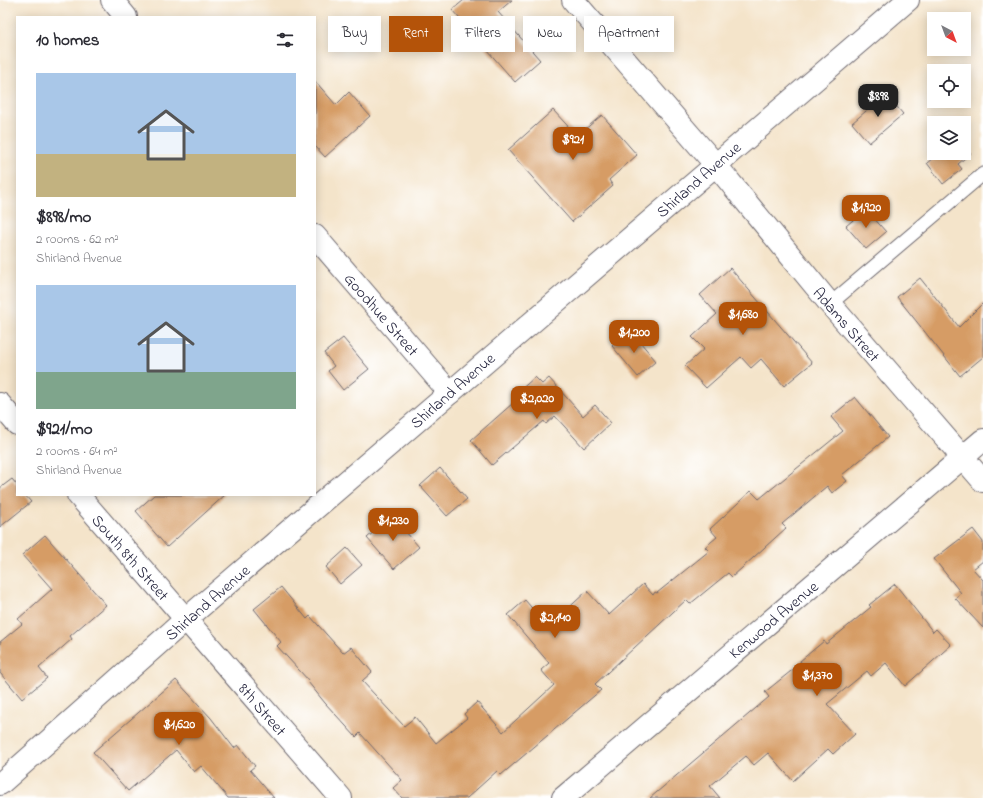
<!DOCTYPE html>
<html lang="en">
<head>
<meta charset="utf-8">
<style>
	:root { --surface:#fff; --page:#f2f2f3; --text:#2b2b33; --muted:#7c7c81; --accent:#b45309 }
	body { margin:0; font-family:"Indie Flower",sans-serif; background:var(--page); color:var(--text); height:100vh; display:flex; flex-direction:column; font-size:15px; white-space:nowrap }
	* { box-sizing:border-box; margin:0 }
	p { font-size:13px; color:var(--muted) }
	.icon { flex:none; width:22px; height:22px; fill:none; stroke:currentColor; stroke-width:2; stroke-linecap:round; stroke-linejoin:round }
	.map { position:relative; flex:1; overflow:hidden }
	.side { position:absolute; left:16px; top:16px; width:300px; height:480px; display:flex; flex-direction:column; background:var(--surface); border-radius:0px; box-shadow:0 2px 10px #0003 }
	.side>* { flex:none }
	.hud { position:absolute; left:328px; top:16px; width:380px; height:36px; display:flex; gap:8px }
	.needle { width:26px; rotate:139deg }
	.tools { position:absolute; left:927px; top:12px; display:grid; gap:8px }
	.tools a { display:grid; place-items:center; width:44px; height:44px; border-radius:0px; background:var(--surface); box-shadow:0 2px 10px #0003; font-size:20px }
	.price { position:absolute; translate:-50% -34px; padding:0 9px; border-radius:8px; background:var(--accent); color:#fff; font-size:13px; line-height:26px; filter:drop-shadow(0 1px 2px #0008) }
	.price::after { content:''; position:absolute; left:50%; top:24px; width:12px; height:9px; margin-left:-6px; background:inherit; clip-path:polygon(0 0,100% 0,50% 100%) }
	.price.on { background:#222; color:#fff }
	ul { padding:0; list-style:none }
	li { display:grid; align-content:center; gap:8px; height:212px; padding:0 20px }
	li span { display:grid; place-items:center; height:124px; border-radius:0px; color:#555 }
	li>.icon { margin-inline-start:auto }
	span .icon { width:72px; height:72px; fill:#fffc; stroke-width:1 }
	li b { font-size:17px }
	h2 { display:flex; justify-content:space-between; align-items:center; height:48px; padding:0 20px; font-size:17px }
	.chip { padding:0 14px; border-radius:0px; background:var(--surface); box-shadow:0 2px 10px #0003; font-size:14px; line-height:36px }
	.chip.on { background:var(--accent); color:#fff }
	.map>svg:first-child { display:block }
	.building { fill:#d69c65 }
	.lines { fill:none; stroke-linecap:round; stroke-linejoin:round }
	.service-casing { stroke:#6c666d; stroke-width:15 }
	.minor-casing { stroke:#6c666d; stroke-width:24 }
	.tertiary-casing { stroke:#6c666d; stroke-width:24 }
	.service { stroke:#fff; stroke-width:13 }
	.minor { stroke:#fff; stroke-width:22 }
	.tertiary { stroke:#fff; stroke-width:22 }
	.labels { text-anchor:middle; stroke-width:3; stroke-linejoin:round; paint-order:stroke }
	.street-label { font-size:16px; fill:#22223b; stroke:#fff }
</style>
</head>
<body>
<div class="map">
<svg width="983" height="798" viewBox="0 0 983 798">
	<rect width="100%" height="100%" fill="#fff"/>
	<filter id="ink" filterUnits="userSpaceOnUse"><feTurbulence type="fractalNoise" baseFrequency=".025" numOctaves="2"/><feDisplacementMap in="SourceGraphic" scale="8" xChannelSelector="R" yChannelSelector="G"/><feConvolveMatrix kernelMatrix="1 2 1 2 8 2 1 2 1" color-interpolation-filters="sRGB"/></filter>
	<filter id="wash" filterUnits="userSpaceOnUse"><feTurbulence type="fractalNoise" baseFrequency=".012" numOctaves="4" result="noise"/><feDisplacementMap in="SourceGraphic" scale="16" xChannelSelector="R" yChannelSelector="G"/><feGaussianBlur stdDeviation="0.9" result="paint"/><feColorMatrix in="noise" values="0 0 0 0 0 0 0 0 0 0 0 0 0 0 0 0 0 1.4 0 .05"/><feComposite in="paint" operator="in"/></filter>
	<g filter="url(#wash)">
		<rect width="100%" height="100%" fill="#f4e4ca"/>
		<g id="blocks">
			<!-- building -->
			<path class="building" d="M 464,0 L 512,0 L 498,12 L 540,60 L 515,82 L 452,10 Z
				M 315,81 L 336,105 L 349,92 L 370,116 L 325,157 L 315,146 Z
				M 886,94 L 903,114 L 869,143 L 852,123 Z
				M 553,110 L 577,136 L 602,115 L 637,155 L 609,180 L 613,186 L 572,222 L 508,150 Z
				M 939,153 L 971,153 L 958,164 L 962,169 L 943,184 L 927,163 Z
				M 866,209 L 886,232 L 866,249 L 846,226 Z
				M 730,268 L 812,363 L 784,386 L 761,359 L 751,368 L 741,357 L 706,388 L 685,366 L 704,349 L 692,337 L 717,314 L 700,295 Z
				M 920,278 L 959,327 L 983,303 L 983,357 L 960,376 L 897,297 Z
				M 630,330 L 656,361 L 638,377 L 612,346 Z
				M 343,338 L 369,369 L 343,390 L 328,371 L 334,366 L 324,353 Z
				M 535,377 L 542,384 L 549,378 L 583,416 L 595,405 L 611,423 L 584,448 L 555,416 L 546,424 L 544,421 L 492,465 L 471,440 L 521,396 L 518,392 Z
				M 855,397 L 888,437 L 842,475 L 847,481 L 832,493 L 827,486 L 782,524 L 786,528 L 732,577 L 728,573 L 690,604 L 686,600 L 595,684 L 601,690 L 501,775 L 497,771 L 467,798 L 402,798 L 393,788 L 402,780 L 360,733 L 356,737 L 325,703 L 308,682 L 309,681 L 277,646 L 281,642 L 254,609 L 281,587 L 307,619 L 310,616 L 343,653 L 351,647 L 372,672 L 362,681 L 404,726 L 415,717 L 436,743 L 467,718 L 464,714 L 477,702 L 503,732 L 554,685 L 541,670 L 549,663 L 508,615 L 525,600 L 548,627 L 587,591 L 609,615 L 643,584 L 653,595 L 655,592 L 657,593 L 709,551 L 705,547 L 717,537 L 710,529 L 751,491 L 759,499 L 843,431 L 831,417 Z
				M 440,468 L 467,499 L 447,516 L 420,486 Z
				M 12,479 L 17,485 L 17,495 L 25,495 L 31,502 L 0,527 L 0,488 Z
				M 154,495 L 225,495 L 167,547 L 136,511 Z
				M 392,516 L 419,547 L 394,569 L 367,538 Z
				M 973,529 L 983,542 L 983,561 L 973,569 L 983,580 L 983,628 L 955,598 L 961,593 L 934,559 Z
				M 45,535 L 106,605 L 70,636 L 72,639 L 39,668 L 47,678 L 22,699 L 0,673 L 0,642 L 22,624 L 18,619 L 52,589 L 22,555 Z
				M 347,548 L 362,565 L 340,584 L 326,567 Z
				M 895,584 L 933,632 L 936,629 L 951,645 L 905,686 L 886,663 L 871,676 L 867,671 L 827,704 L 855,734 L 833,754 L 828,749 L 793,781 L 768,753 L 754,765 L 746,756 L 710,786 L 720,798 L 650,798 L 769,697 L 765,692 L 801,663 L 800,661 L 824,641 L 826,644 L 871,607 L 869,605 Z
				M 176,680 L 211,718 L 234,748 L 238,745 L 255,766 L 250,770 L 274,798 L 228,798 L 201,766 L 194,772 L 176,750 L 128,791 L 93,752 Z"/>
		</g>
	</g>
	<g filter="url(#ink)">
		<use href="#blocks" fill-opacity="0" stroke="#6c666d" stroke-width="1"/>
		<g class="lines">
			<defs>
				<path id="service" d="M 830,304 L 983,174"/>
				<path id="minor" d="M 112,0 L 126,17
					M 573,0 L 715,164 L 830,304 L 983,481
					M 315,236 L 450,393
					M 0,404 L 17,424
					M 78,495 L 341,798
					M 563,798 L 983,440"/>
				<path id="tertiary" d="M 0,784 L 185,620 L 908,0"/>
			</defs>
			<!-- service casing -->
			<use href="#service" class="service-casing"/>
			<!-- minor casing -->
			<use href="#minor" class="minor-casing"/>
			<!-- tertiary casing -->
			<use href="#tertiary" class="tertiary-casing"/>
			<!-- service -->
			<use href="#service" class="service"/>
			<!-- minor -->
			<use href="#minor" class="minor"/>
			<!-- tertiary -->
			<use href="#tertiary" class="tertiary"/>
		</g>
	</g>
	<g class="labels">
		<!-- street labels -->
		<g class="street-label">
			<text transform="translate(698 179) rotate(-41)" y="6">Shirland Avenue</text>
			<text transform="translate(382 314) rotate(49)" y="6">Goodhue Street</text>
			<text transform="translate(847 324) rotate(49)" y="6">Adams Street</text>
			<text transform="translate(452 390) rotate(-41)" y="6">Shirland Avenue</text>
			<text transform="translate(131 557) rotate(49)" y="6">South 8th Street</text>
			<text transform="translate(207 602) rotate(-41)" y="6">Shirland Avenue</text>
			<text transform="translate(773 619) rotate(-40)" y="6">Kenwood Avenue</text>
			<text transform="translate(263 709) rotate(49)" y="6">8th Street</text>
		</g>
	</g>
</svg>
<div class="tools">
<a><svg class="needle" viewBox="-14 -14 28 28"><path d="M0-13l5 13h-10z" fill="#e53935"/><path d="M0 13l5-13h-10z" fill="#7c7c81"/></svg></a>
<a><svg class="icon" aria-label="locate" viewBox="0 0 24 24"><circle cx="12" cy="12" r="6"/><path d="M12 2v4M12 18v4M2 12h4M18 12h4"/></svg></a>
<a><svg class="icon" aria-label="layers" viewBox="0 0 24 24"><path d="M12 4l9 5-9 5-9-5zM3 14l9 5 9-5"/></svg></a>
</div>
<b class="price on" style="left:878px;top:118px">$898</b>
<b class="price" style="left:573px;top:161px">$921</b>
<b class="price" style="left:866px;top:229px">$1,920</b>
<b class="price" style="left:743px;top:336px">$1,680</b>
<b class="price" style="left:634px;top:354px">$1,200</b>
<b class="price" style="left:537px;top:420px">$2,020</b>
<b class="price" style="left:393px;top:542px">$1,230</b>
<b class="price" style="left:555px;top:639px">$2,140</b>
<b class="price" style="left:817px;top:697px">$1,370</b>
<b class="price" style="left:179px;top:746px">$1,620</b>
<div class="hud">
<a class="chip">Buy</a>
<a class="chip on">Rent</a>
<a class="chip">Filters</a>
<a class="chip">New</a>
<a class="chip">Apartment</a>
</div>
<section class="side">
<h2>10 homes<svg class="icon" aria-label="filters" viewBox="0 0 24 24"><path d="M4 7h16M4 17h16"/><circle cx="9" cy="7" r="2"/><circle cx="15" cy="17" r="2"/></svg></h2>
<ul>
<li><span style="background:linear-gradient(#a9c7e8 65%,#c2b280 0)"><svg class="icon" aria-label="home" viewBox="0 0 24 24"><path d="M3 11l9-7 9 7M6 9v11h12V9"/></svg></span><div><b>$898/mo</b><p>2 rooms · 62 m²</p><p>Shirland Avenue</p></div></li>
<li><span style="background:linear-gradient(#a9c7e8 70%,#7fa58c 0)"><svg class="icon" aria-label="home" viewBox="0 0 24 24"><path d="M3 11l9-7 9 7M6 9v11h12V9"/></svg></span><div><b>$921/mo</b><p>2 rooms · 64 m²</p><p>Shirland Avenue</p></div></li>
</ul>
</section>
</div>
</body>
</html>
